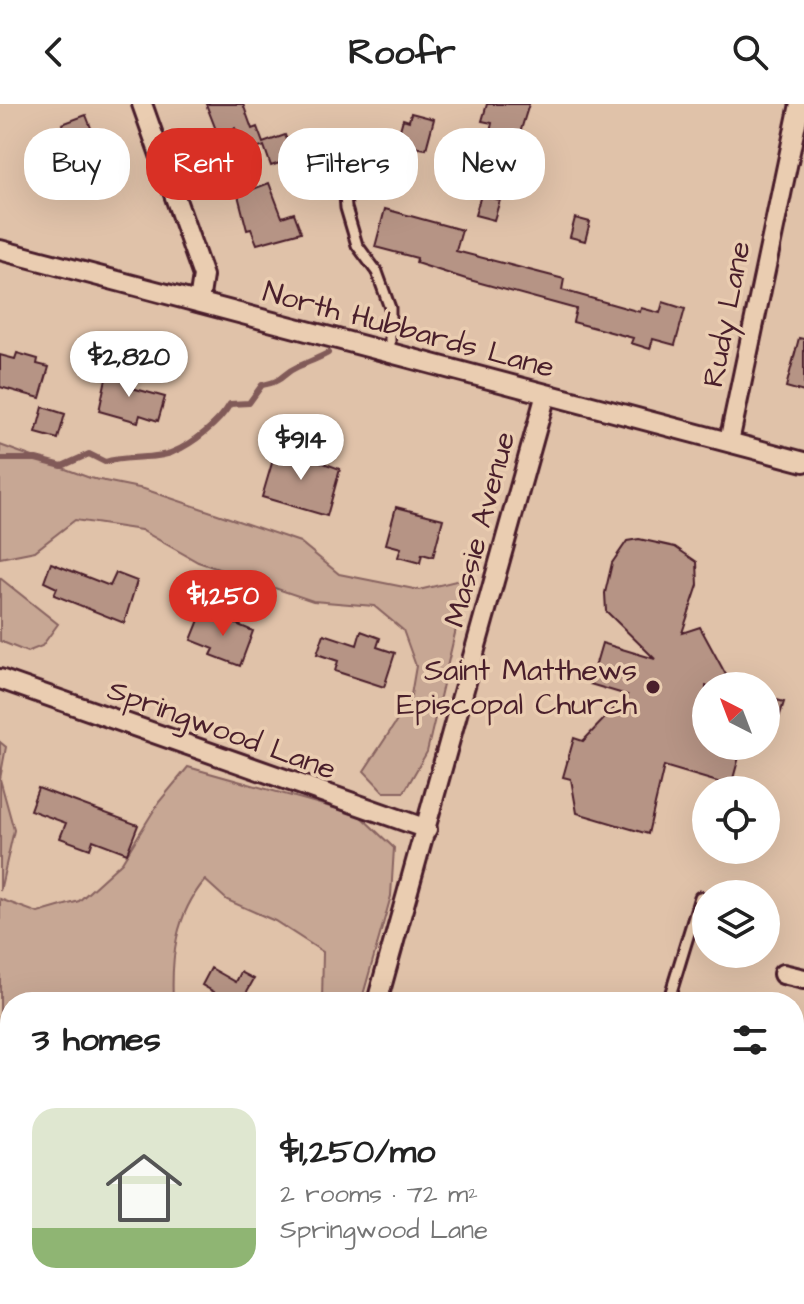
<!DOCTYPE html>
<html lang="en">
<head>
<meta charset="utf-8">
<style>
	:root { --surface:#fff; --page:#f2f2f2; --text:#222; --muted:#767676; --accent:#d93025 }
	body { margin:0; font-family:"Architects Daughter",sans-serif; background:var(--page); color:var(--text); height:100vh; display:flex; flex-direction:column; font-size:30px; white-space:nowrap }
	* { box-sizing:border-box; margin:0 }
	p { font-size:26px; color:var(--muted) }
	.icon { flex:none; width:44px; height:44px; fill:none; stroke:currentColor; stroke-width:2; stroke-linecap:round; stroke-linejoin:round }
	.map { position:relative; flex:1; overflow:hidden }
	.sheet { position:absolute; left:0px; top:888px; width:804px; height:312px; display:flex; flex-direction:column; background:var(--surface); border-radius:32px 32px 0 0; box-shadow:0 8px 32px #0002 }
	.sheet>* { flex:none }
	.banner { position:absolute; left:24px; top:24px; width:756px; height:72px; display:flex; gap:16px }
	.needle { width:52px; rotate:318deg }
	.fabs { position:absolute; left:692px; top:568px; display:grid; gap:16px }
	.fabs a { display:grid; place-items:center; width:88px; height:88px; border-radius:50%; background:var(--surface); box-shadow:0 8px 32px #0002; font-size:40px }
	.price { position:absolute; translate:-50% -68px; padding:0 18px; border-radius:28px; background:#fff; color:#222; font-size:26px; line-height:52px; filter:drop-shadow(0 2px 4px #0008) }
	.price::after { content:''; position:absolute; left:50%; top:48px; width:24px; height:18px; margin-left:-12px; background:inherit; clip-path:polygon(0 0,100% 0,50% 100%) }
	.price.on { background:var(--accent); color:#fff }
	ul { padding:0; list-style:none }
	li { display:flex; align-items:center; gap:24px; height:200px; padding:0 32px }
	li span { display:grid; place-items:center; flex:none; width:224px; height:160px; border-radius:24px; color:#555 }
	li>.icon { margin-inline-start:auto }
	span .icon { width:96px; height:96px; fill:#fffc; stroke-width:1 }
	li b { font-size:34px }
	h2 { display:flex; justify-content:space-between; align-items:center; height:96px; padding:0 32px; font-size:34px }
	.tag { padding:0 28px; border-radius:32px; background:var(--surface); box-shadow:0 8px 32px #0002; font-size:28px; line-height:72px }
	.tag.on { background:var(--accent); color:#fff }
	header { display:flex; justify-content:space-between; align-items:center; height:104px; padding:0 32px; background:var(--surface); font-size:36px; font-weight:800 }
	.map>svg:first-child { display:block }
	.green { fill:#c7a794; stroke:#886360; stroke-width:2 }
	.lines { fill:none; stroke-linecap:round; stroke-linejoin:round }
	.stream { stroke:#815a59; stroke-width:6 }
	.building { fill:#b69485; stroke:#4a1f2b; stroke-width:2 }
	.lane-casing { stroke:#4a1f2b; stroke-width:15 }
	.street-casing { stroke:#4a1f2b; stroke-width:24 }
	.lane { stroke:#eacdb1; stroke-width:9 }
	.street { stroke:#eacdb1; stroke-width:18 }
	.poi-dot { fill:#4a1f2b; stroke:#eacdb1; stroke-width:3 }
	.labels { text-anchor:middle; stroke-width:7; stroke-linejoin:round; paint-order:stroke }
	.street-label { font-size:30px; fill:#4a1f2b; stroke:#eacdb1 }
	.poi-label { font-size:30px; fill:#4a1f2b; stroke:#eacdb1; text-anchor:end }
</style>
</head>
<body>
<header><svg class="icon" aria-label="back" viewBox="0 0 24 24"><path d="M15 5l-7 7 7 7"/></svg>Roofr<svg class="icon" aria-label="search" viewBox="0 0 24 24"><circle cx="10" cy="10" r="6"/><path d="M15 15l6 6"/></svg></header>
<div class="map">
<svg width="804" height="1200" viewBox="0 0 804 1200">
	<rect width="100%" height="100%" fill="#e0c2a9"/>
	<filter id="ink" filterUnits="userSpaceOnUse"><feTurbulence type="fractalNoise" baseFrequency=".0125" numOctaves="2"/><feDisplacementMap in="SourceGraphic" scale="16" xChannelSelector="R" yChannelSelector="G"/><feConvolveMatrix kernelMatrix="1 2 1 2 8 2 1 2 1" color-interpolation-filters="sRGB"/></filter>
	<g filter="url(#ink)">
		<!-- green -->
		<path class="green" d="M 0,341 L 90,374 L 144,385 L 300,438 L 339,470 L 419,486 L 468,474 L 427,648 L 404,688 L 384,688 L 364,667 L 410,597 L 416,562 L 403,526 L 374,502 L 313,497 L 198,458 L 141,426 L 75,416 L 35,447 L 0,454 Z
			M 0,474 L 58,520 L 42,542 L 27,548 L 0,537 Z
			M 0,638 L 6,643 L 0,675 L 14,726 L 0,787 Z
			M 188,663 L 359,711 L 394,744 L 391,792 L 361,898 L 322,898 L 323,848 L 275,817 L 227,796 L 205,776 C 175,812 171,853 173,898 L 10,898 L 10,1190 L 279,1190 L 276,1200 L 0,1200 L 0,795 L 38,809 L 79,797 L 122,758 L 159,698 Z"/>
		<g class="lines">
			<!-- stream -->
			<path class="stream" d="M 0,355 L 36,355 L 62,362 L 89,350 L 105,358 C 126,351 156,356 173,348 C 193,340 220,318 230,300 L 249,299 L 262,281 C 285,277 281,270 297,263 C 308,258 317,255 328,249"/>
		</g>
		<!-- building -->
		<path class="building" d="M 206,0 L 243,0 L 252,25 L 257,23 L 263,39 L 285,31 L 294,54 L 271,62 L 264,42 L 244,50 L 235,24 L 218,31 Z
			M 487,0 L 529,0 L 516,42 L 501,38 L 502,31 L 490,28 L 492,19 L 482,17 Z
			M 411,9 L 434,15 L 426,45 L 396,40 L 403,15 L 409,17 Z
			M 86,11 L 109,70 L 88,79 L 81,61 L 75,63 L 69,46 L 59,50 L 53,34 L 65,29 L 62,20 Z
			M 269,79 L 282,113 L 294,109 L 301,128 L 257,140 L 251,125 L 247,126 L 238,91 Z
			M 481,91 L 500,96 L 494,116 L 475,111 Z
			M 385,105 L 462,126 L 456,147 L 564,175 L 562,186 L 640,208 L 641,204 L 660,209 L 663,198 L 685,205 L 675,241 L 653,235 L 650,245 L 631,239 L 633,234 L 573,218 L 576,205 L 466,175 L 416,159 L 417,154 L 375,143 Z
			M 575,114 L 590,118 L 585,137 L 570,133 Z
			M 799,234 L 804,235 L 804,288 L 786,283 Z
			M 17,249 L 38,255 L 37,260 L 49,263 L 40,294 L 0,283 L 0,251 L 15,255 Z
			M 108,265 L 135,273 L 132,284 L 165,293 L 158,317 L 140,311 L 138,318 L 99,307 Z
			M 43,303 L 65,310 L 58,335 L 36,329 Z
			M 277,342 L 340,365 L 327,412 L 262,393 Z
			M 396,403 L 443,415 L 433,453 L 422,450 L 420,459 L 398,453 L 401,444 L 386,440 Z
			M 639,435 L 675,443 L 697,458 L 698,481 L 682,529 L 700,523 L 732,582 L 706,582 L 706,642 L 742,642 L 731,682 L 664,662 L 648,730 L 577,709 L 571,675 L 563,673 L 574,634 L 583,637 L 627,591 L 590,580 L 602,539 L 655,555 L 606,507 L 605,489 L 612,459 L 627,437 Z
			M 51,459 L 110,482 L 116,469 L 137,477 L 124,519 L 54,491 L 57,484 L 44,478 Z
			M 203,506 L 253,527 L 240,562 L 211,551 L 214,545 L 191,536 Z
			M 361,527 L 380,534 L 377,543 L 395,549 L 384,583 L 335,567 L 338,557 L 317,550 L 324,530 L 357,541 Z
			M 766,593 L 784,598 L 779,614 L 766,610 Z
			M 38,684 L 138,721 L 127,749 L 93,736 L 90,745 L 60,734 L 66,719 L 30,706 Z
			M 211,864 L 236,878 L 241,868 L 254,875 L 241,898 L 209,898 L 214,888 L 202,881 Z"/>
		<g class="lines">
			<defs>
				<path id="lane" d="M 390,249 L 390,204 L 377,168 L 357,141 L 346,104 L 343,63 L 395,79
					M 668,898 L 700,793"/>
				<path id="street" d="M 142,0 L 203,172 L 199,198
					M 0,146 L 804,358
					M 729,338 L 800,0
					M 0,575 L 427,725
					M 783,870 L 804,875
					M 377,898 L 546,290
					M 292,1200 L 295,1190"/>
			</defs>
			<!-- lane casing -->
			<use href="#lane" class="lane-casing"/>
			<!-- street casing -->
			<use href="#street" class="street-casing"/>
			<!-- lane -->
			<use href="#lane" class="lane"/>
			<!-- street -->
			<use href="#street" class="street"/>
		</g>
	</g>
	<!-- markers -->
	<circle class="poi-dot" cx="653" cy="583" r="8"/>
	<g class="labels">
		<!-- street labels -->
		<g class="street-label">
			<text transform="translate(726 210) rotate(-79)" y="10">Rudy Lane</text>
			<text transform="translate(409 225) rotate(15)" y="10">North Hubbards Lane</text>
			<text transform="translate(479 425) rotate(-75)" y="10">Massie Avenue</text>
			<text transform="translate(222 625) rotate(20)" y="10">Springwood Lane</text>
		</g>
		<!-- poi labels -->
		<g class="poi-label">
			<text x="637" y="576">Saint Matthews<tspan x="637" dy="34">Episcopal Church</tspan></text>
		</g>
	</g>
</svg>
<div class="fabs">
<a><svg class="needle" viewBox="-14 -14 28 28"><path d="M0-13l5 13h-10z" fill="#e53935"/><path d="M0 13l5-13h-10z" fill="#767676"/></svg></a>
<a><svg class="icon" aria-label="locate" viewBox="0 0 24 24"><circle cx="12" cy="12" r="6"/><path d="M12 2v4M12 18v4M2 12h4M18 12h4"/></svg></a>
<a><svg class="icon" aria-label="layers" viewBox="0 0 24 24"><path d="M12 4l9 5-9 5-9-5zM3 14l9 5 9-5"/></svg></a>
</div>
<b class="price" style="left:129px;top:295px">$2,820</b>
<b class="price" style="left:301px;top:378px">$914</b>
<b class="price on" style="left:223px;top:534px">$1,250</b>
<div class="banner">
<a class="tag">Buy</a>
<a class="tag on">Rent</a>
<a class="tag">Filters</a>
<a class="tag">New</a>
</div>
<section class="sheet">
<h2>3 homes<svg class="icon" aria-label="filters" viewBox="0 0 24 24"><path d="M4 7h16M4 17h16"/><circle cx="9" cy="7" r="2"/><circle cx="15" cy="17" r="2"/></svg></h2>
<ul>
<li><span style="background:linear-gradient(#dfe7d0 75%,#8fb573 0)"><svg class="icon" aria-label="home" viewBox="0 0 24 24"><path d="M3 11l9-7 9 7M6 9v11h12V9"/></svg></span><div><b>$1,250/mo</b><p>2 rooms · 72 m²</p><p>Springwood Lane</p></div></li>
</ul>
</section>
</div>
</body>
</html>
